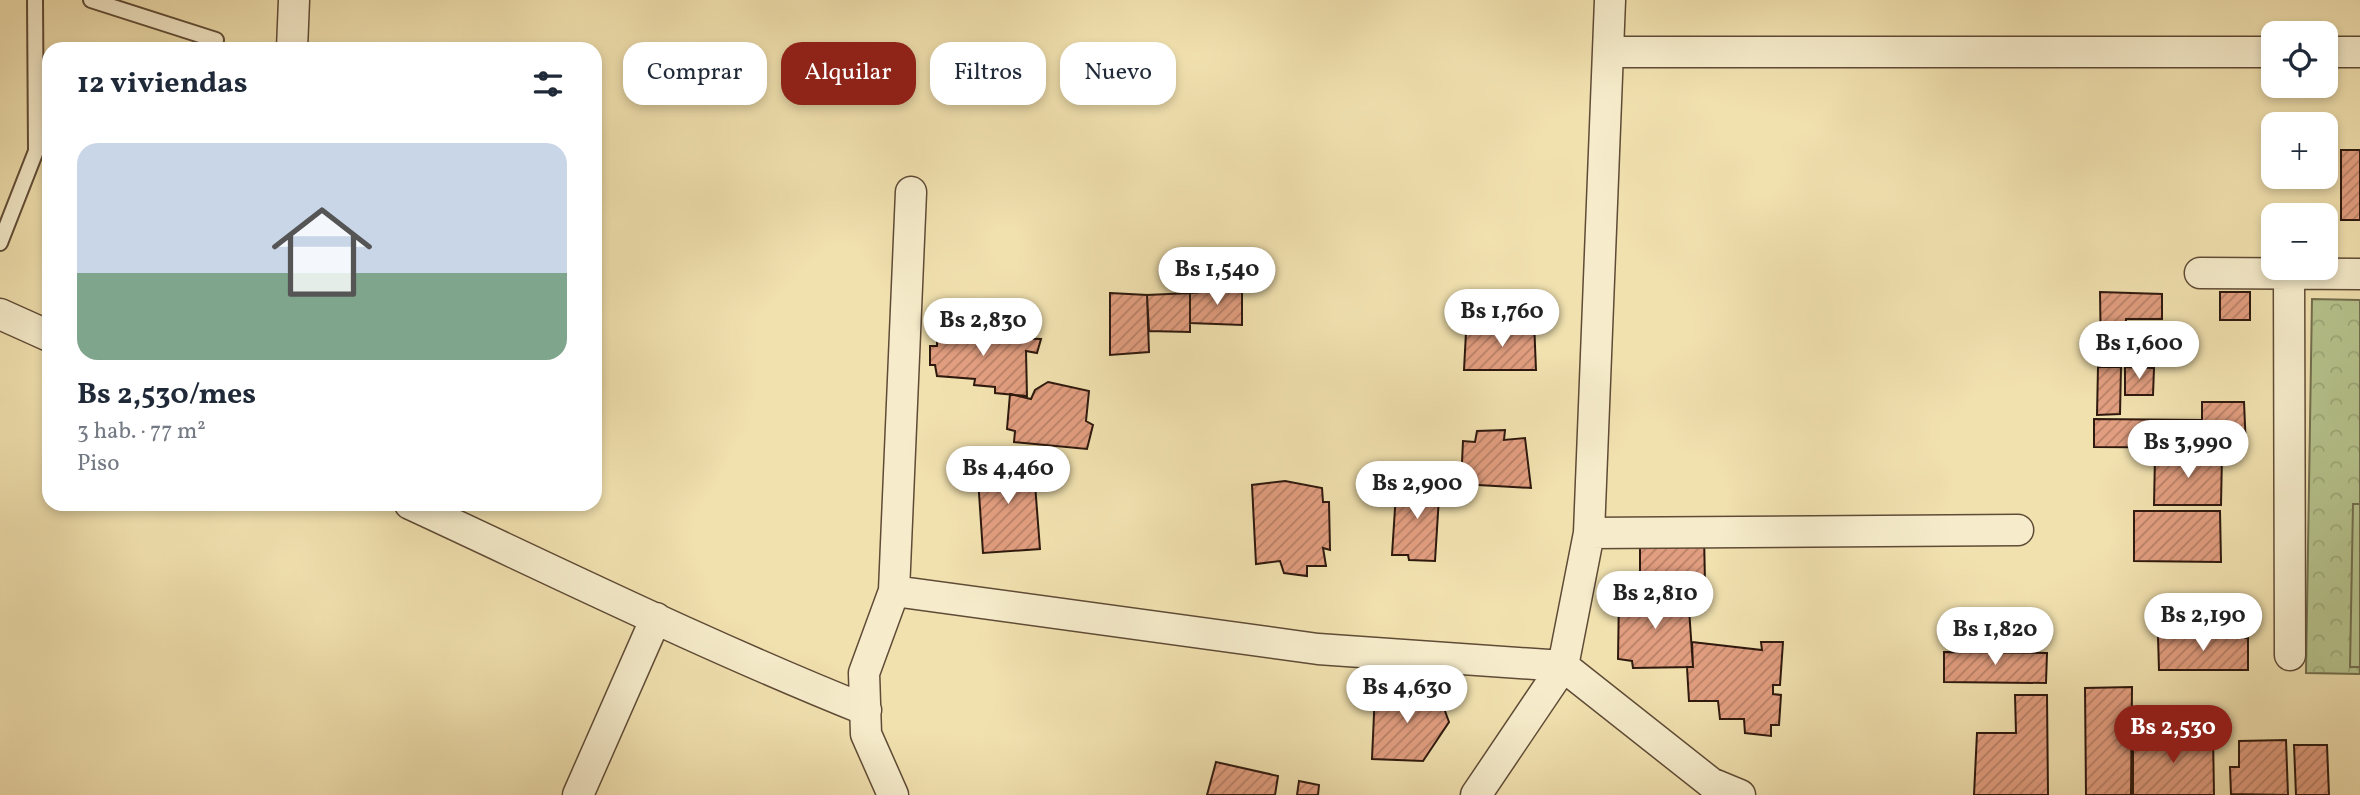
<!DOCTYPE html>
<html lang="es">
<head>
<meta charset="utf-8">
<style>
	:root { --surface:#fff; --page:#f2f2f3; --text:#1f2937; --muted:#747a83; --line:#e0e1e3; --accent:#8f2418 }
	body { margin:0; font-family:Vollkorn,serif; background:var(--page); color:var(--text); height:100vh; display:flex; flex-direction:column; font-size:26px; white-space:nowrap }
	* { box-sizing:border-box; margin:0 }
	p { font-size:23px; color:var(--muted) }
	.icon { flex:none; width:38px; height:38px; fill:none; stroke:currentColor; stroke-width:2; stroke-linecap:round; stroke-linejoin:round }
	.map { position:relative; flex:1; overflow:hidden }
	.panel { position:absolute; left:42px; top:42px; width:560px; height:469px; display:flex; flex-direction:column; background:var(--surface); border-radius:21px; box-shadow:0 4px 10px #0003 }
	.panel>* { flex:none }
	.top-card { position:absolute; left:623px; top:42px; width:665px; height:63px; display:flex; gap:14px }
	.fabs { position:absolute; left:2261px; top:21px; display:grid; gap:14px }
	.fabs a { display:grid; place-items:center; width:77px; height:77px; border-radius:14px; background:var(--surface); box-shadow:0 4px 10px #0003; font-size:35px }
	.price { position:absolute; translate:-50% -60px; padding:0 16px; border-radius:24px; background:#fff; color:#222; font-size:23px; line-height:46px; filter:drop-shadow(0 2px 4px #0008) }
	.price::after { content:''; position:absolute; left:50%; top:42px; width:21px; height:16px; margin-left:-10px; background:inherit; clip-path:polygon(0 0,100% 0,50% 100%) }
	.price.current { background:var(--accent); color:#fff }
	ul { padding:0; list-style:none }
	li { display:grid; align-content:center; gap:14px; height:371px; padding:0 35px }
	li+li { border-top:2px solid var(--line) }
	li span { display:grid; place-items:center; height:217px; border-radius:21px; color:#555 }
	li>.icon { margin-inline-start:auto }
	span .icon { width:126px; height:126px; fill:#fffc; stroke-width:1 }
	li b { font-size:30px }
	h2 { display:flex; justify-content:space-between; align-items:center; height:84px; padding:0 35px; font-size:30px }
	.chip { padding:0 24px; border-radius:21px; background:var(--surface); box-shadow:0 4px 10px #0003; font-size:24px; line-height:63px }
	.chip.current { background:var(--accent); color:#fff }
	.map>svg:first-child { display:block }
	.park { fill:url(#park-crowns); stroke:#726e4e; stroke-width:2 }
	.garden { fill:#b6c38d; stroke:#726e4e; stroke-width:2 }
	.building { fill:url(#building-hatch); stroke:#2e190e; stroke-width:2 }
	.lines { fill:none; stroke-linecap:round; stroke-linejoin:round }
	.service-casing { stroke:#5f4b36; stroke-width:18 }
	.minor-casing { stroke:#5f4b36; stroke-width:33 }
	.service { stroke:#f6eccb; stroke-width:14 }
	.minor { stroke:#f6eccb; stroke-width:30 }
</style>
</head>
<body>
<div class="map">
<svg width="2360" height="795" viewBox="0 0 2360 795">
	<defs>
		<pattern id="park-crowns" width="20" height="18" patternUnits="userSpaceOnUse" patternTransform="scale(1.75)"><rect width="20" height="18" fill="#b6c38d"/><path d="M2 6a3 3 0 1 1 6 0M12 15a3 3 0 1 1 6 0" fill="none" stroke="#9da778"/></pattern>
		<pattern id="building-hatch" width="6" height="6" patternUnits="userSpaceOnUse" patternTransform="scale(1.75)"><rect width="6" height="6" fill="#e29e80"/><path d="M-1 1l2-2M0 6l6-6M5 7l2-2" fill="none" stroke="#b88067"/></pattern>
	</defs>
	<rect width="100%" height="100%" fill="#f1e1af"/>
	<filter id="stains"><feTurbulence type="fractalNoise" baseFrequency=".00286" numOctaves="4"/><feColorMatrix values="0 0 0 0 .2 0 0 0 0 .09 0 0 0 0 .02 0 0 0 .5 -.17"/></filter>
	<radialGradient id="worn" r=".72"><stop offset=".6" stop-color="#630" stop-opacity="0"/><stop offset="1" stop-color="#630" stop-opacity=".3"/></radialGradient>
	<!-- park -->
	<path class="park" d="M 2312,299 L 2360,300 L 2360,674 L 2306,673 Z"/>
	<!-- garden -->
	<path class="garden" d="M 2353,504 L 2360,504 L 2360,667 L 2350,667 Z"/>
	<!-- building -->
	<path class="building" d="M 2341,150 L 2360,150 L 2360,220 L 2341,220 Z
		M 1242,289 L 1242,325 L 1190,323 L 1190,293 Z
		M 2100,292 L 2162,294 L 2162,319 L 2126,319 L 2126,360 L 2101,361 Z
		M 2220,292 L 2250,292 L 2250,320 L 2220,320 Z
		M 1110,293 L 1147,295 L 1149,352 L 1110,355 Z
		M 1190,293 L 1190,332 L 1149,331 L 1147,295 Z
		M 1506,321 L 1534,321 L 1536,370 L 1464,370 L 1466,332 L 1506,334 Z
		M 937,325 L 1006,331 L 1003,338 L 1041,339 L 1037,353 L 1026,351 L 1027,396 L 995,393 L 995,387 L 974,385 L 975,379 L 937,376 L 935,365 L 930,365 L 930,346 L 937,346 Z
		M 2098,367 L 2121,367 L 2120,414 L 2097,415 Z
		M 2125,367 L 2154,368 L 2153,395 L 2125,395 Z
		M 1048,382 L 1089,391 L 1086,421 L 1093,425 L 1087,449 L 1014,442 L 1015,431 L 1007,429 L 1010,394 L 1031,399 L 1035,390 Z
		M 2202,402 L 2244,402 L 2246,448 L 2094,447 L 2094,419 L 2202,420 Z
		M 1505,430 L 1504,440 L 1525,438 L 1531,488 L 1461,484 L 1463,441 L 1475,442 L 1477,431 Z
		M 2222,455 L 2221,505 L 2154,505 L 2155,456 Z
		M 1033,458 L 1040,549 L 983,553 L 977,463 Z
		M 1285,481 L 1322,488 L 1323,502 L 1329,502 L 1330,550 L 1323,548 L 1326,566 L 1307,566 L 1307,576 L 1284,573 L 1280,561 L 1256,564 L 1252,485 Z
		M 1407,481 L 1440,481 L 1435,561 L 1409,560 L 1408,555 L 1392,555 L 1396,493 L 1404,492 Z
		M 2134,511 L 2220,511 L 2221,562 L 2134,561 Z
		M 1704,534 L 1705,584 L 1640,585 L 1640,538 Z
		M 1638,592 L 1688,594 L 1693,667 L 1633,668 L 1632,661 L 1618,659 L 1619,596 L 1636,597 Z
		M 2158,636 L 2248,638 L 2248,670 L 2159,670 Z
		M 1692,642 L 1762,650 L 1761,642 L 1783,642 L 1780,685 L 1773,685 L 1773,694 L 1781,695 L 1779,725 L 1771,725 L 1771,736 L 1745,733 L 1744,719 L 1720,719 L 1718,701 L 1689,701 L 1687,667 L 1693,667 Z
		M 1944,652 L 2047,653 L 2046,683 L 1944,682 Z
		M 2132,687 L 2131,795 L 2086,795 L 2085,688 Z
		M 1375,692 L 1438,692 L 1449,722 L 1423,761 L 1372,759 Z
		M 2015,695 L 2047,695 L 2048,795 L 1974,795 L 1977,733 L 2016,733 Z
		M 2133,735 L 2213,735 L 2214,795 L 2133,795 Z
		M 2286,740 L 2288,795 L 2231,794 L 2230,767 L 2239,767 L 2239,741 Z
		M 2294,745 L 2327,745 L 2329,795 L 2296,795 Z
		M 1216,762 L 1278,776 L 1275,795 L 1207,795 Z
		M 1299,781 L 1319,785 L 1318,795 L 1297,795 Z"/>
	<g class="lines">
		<defs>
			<path id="service" d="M 91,0 L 216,40
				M 0,243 L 36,151 L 35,0"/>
			<path id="minor" d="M 292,49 L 294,0
				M 1608,52 L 2273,52
				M 2326,52 L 2360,52
				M 2200,273 L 2360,274
				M 2289,274 L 2290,655
				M 0,314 L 49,336
				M 410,504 C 561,574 711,648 866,710
				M 1589,533 L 2018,530
				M 894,591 L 1318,649 L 1563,666 L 1711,783 L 1740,795
				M 578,795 L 656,618
				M 893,795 L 866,734 L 864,673 L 894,591 L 911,192
				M 1476,795 L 1563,666 L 1589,533 L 1610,0"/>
		</defs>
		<!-- service casing -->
		<use href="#service" class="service-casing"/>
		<!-- minor casing -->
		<use href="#minor" class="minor-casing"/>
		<!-- service -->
		<use href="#service" class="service"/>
		<!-- minor -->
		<use href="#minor" class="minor"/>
	</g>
	<rect width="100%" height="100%" filter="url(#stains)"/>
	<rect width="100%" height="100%" fill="url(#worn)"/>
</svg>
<div class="fabs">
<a><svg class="icon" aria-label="locate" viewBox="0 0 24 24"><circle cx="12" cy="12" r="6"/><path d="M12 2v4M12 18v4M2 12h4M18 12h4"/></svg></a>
<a>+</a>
<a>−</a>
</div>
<b class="price" style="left:1217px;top:307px">Bs 1,540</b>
<b class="price" style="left:1502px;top:349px">Bs 1,760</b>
<b class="price" style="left:983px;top:358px">Bs 2,830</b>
<b class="price" style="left:2139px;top:381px">Bs 1,600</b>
<b class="price" style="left:2188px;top:480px">Bs 3,990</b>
<b class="price" style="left:1008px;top:506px">Bs 4,460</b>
<b class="price" style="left:1417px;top:521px">Bs 2,900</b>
<b class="price" style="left:1655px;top:631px">Bs 2,810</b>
<b class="price" style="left:2203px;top:653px">Bs 2,190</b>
<b class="price" style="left:1995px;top:667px">Bs 1,820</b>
<b class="price" style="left:1407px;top:725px">Bs 4,630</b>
<b class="price current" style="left:2173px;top:765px">Bs 2,530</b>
<div class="top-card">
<a class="chip">Comprar</a>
<a class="chip current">Alquilar</a>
<a class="chip">Filtros</a>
<a class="chip">Nuevo</a>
</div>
<section class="panel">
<h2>12 viviendas<svg class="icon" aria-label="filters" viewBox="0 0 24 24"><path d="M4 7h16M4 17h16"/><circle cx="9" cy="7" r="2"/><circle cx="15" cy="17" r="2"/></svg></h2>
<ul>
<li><span style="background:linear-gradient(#c9d6e8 60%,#7fa58c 0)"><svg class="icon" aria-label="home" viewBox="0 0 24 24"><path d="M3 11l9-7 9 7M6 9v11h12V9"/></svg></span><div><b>Bs 2,530/mes</b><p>3 hab. · 77 m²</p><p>Piso</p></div></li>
</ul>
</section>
</div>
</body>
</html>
